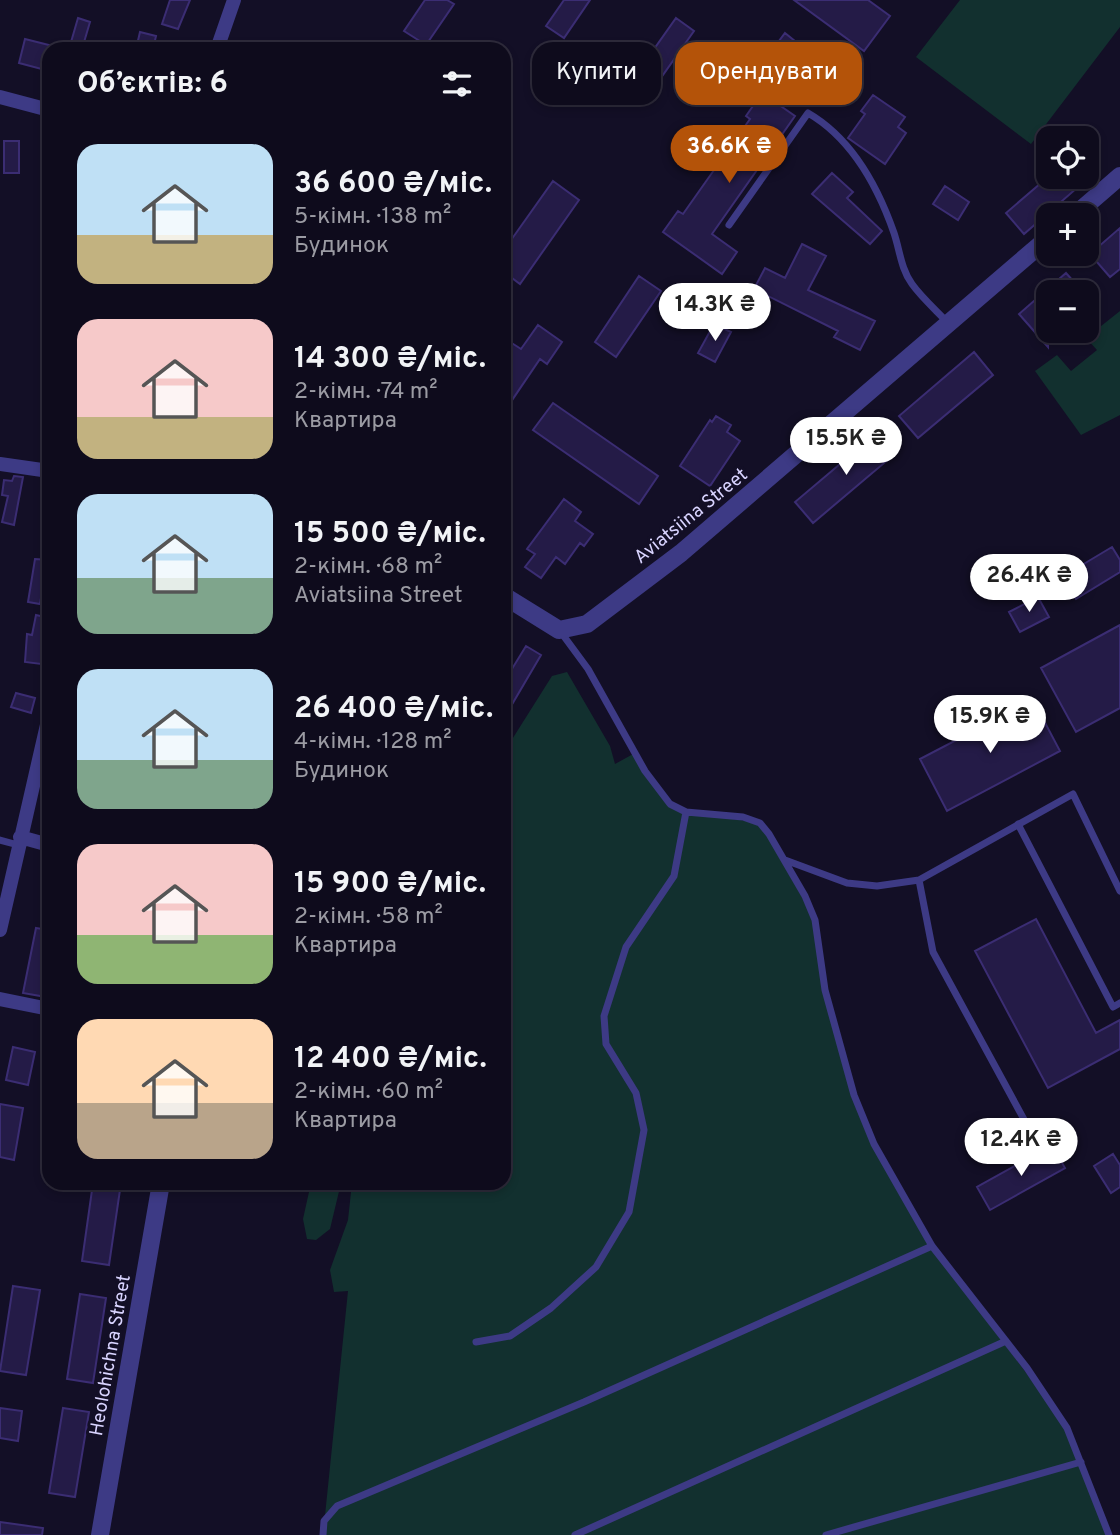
<!DOCTYPE html>
<html lang="uk">
<head>
<meta charset="utf-8">
<style>
	:root { --surface:#0e0b1c; --page:#1c1929; --text:#f1f3f6; --muted:#9b9ba3; --line:#2e2b3b; --accent:#b45309 }
	body { margin:0; font-family:Overpass,sans-serif; background:var(--page); color:var(--text); height:100vh; display:flex; flex-direction:column; font-size:26px; white-space:nowrap }
	* { box-sizing:border-box; margin:0 }
	p { font-size:23px; color:var(--muted) }
	.icon { flex:none; width:38px; height:38px; fill:none; stroke:currentColor; stroke-width:2; stroke-linecap:round; stroke-linejoin:round }
	.map { position:relative; flex:1; overflow:hidden }
	.drawer { position:absolute; left:42px; top:42px; width:469px; height:1148px; display:flex; flex-direction:column; background:var(--surface); border-radius:21px; box-shadow:0 4px 10px #0003,0 0 0 2px var(--line) }
	.drawer>* { flex:none }
	.guide { position:absolute; left:532px; top:42px; width:483px; height:63px; display:flex; gap:14px }
	.tools { position:absolute; left:1036px; top:126px; display:grid; gap:14px }
	.tools a { display:grid; place-items:center; width:63px; height:63px; border-radius:14px; background:var(--surface); box-shadow:0 4px 10px #0003,0 0 0 2px var(--line); font-size:35px }
	.price { position:absolute; translate:-50% -60px; padding:0 16px; border-radius:24px; background:#fff; color:#222; font-size:23px; line-height:46px; filter:drop-shadow(0 2px 4px #0008) }
	.price::after { content:''; position:absolute; left:50%; top:42px; width:21px; height:16px; margin-left:-10px; background:inherit; clip-path:polygon(0 0,100% 0,50% 100%) }
	.price.active { background:var(--accent); color:#fff }
	ul { padding:0; list-style:none }
	li { display:flex; align-items:center; gap:21px; height:175px; padding:0 35px }
	li span { display:grid; place-items:center; flex:none; width:196px; height:140px; border-radius:21px; color:#555 }
	li>.icon { margin-inline-start:auto }
	span .icon { width:84px; height:84px; fill:#fffc; stroke-width:1 }
	li b { font-size:30px }
	h2 { display:flex; justify-content:space-between; align-items:center; height:84px; padding:0 35px; font-size:30px }
	.chip { padding:0 24px; border-radius:21px; background:var(--surface); box-shadow:0 4px 10px #0003,0 0 0 2px var(--line); font-size:24px; line-height:63px }
	.chip.active { background:var(--accent); color:#fff }
	.map>svg:first-child { display:block }
	.green { fill:#12302f }
	.building { fill:#241b47; stroke:#3b2d73; stroke-width:2 }
	.lines { fill:none; stroke-linecap:round; stroke-linejoin:round }
	.service { stroke:#3d3a85; stroke-width:7 }
	.minor { stroke:#3d3a85; stroke-width:14 }
	.tertiary { stroke:#3d3a85; stroke-width:18 }
	.labels { text-anchor:middle; stroke-width:6; stroke-linejoin:round; paint-order:stroke }
	.street-label { font-size:19px; fill:#d9d4ff; stroke:#130f26 }
</style>
</head>
<body>
<div class="map">
<svg width="1120" height="1535" viewBox="0 0 1120 1535">
	<rect width="100%" height="100%" fill="#130f26"/>
	<!-- green -->
	<path class="green" d="M 960,0 L 1120,0 L 1120,27 L 1031,144 L 916,57 Z
		M 1120,311 L 1120,415 L 1081,435 L 1035,371 L 1057,355 L 1071,371 L 1097,350 L 1086,338 Z
		M 567,672 L 610,746 L 615,764 L 635,753 L 670,804 L 686,812 L 760,823 L 815,920 L 837,1037 L 874,1144 L 932,1246 L 1067,1428 L 1109,1535 L 323,1535 L 348,1291 L 334,1292 L 330,1270 L 348,1220 L 352,1183 L 504,1183 L 504,752 L 552,676 Z
		M 311,1183 L 341,1183 L 330,1229 L 316,1240 L 307,1239 L 303,1219 Z"/>
	<!-- building -->
	<path class="building" d="M 170,0 L 190,0 L 178,29 L 162,24 Z
		M 425,0 L 447,0 L 454,4 L 426,45 L 404,31 Z
		M 564,0 L 590,0 L 564,38 L 546,26 Z
		M 794,0 L 868,0 L 890,16 L 864,51 Z
		M 78,18 L 90,22 L 82,49 L 69,49 Z
		M 676,18 L 694,31 L 646,99 L 628,86 Z
		M 140,32 L 156,36 L 153,49 L 136,49 Z
		M 785,33 L 832,71 L 816,90 L 770,53 Z
		M 25,39 L 49,45 L 49,71 L 19,63 Z
		M 762,93 L 795,116 L 712,234 L 737,252 L 722,274 L 663,232 L 678,211 L 683,214 L 750,119 L 746,116 Z
		M 873,95 L 905,117 L 898,127 L 906,133 L 885,164 L 848,138 L 865,114 L 861,111 Z
		M 4,141 L 19,141 L 19,173 L 4,173 Z
		M 832,173 L 853,192 L 847,198 L 882,231 L 870,244 L 812,194 Z
		M 1048,177 L 1095,177 L 1080,189 L 1078,187 L 1024,234 L 1006,213 Z
		M 553,181 L 579,200 L 520,284 L 504,272 L 504,250 Z
		M 945,186 L 969,202 L 958,220 L 933,204 Z
		M 1120,228 L 1120,269 L 1110,277 L 1090,254 Z
		M 802,244 L 826,256 L 808,290 L 875,321 L 860,350 L 834,337 L 838,331 L 754,289 L 765,268 L 785,278 Z
		M 1066,273 L 1083,292 L 1048,292 L 1048,331 L 1059,331 L 1048,341 L 1048,347 L 1019,314 Z
		M 639,276 L 661,291 L 616,357 L 595,342 Z
		M 714,324 L 731,332 L 715,362 L 698,353 Z
		M 538,325 L 562,342 L 547,364 L 540,359 L 504,412 L 504,338 L 521,349 Z
		M 974,352 L 993,375 L 918,438 L 899,416 Z
		M 553,403 L 658,476 L 639,504 L 533,430 Z
		M 716,416 L 731,425 L 727,432 L 740,441 L 710,486 L 680,466 L 710,420 L 712,422 Z
		M 878,432 L 896,453 L 813,523 L 795,502 Z
		M 14,476 L 23,477 L 14,525 L 2,522 L 8,496 L 2,495 L 4,480 L 12,481 Z
		M 564,499 L 581,512 L 575,521 L 593,534 L 584,546 L 580,543 L 565,564 L 556,557 L 541,578 L 525,567 L 535,554 L 527,549 Z
		M 1112,547 L 1120,560 L 1120,572 L 1076,599 L 1062,577 Z
		M 35,559 L 49,560 L 49,587 L 43,586 L 40,604 L 28,602 Z
		M 1038,597 L 1049,617 L 1020,632 L 1009,612 Z
		M 36,615 L 49,618 L 49,648 L 43,647 L 41,664 L 25,662 L 27,634 L 32,635 Z
		M 1120,625 L 1120,708 L 1076,732 L 1041,668 Z
		M 526,646 L 541,655 L 504,718 L 504,682 Z
		M 16,693 L 35,698 L 31,713 L 11,707 Z
		M 1033,700 L 1060,751 L 947,811 L 920,759 Z
		M 1036,919 L 1096,1033 L 1120,1020 L 1120,1049 L 1048,1088 L 975,951 Z
		M 36,928 L 49,930 L 49,981 L 46,997 L 23,993 Z
		M 13,1047 L 35,1052 L 28,1085 L 6,1080 Z
		M 0,1104 L 23,1108 L 14,1160 L 0,1157 Z
		M 1052,1145 L 1065,1168 L 990,1210 L 977,1187 Z
		M 1113,1154 L 1120,1165 L 1120,1187 L 1111,1193 L 1094,1166 Z
		M 93,1183 L 121,1183 L 109,1265 L 82,1261 Z
		M 13,1286 L 40,1290 L 26,1375 L 0,1371 Z
		M 80,1294 L 106,1298 L 93,1383 L 67,1379 Z
		M 0,1408 L 22,1411 L 18,1441 L 0,1438 Z
		M 63,1408 L 89,1412 L 75,1497 L 49,1493 Z
		M 0,1522 L 43,1528 L 42,1535 L 0,1535 Z"/>
	<g class="lines">
		<!-- service -->
		<path class="service" d="M 729,225 L 808,113 C 851,138 878,187 894,233 C 900,251 901,269 912,284 C 922,298 937,311 948,323
			M 560,631 L 588,669 L 645,771 L 670,804 L 686,812 L 743,817 L 760,823 L 769,834 L 805,896 L 815,920 L 825,990 L 854,1095 L 874,1144 L 932,1246 L 1027,1368 L 1067,1428 L 1109,1535
			M 1018,824 L 1113,1007 L 1120,1003
			M 0,840 L 18,845
			M 785,860 L 847,883 L 877,886 L 919,880 L 1073,794 L 1120,891
			M 919,880 L 933,952 L 1033,1136
			M 476,1342 L 510,1336 L 551,1308 L 596,1267 L 629,1212 L 644,1130 L 636,1093 L 606,1044 L 604,1016 L 626,947 L 674,876 L 686,812
			M 323,1535 L 324,1521 L 337,1506 L 584,1402 L 932,1246
			M 575,1535 L 1006,1341
			M 826,1535 L 1081,1462"/>
		<!-- minor -->
		<path class="minor" d="M 217,49 L 234,0
			M 0,97 L 49,110
			M 0,464 L 49,471
			M 20,837 L 49,845
			M 0,930 L 49,716
			M 0,999 L 49,1009"/>
		<!-- tertiary -->
		<path class="tertiary" d="M 1075,215 L 1120,176
			M 504,596 L 559,630 L 587,624 L 681,553 L 1048,238
			M 100,1535 L 161,1183"/>
	</g>
	<g class="labels">
		<!-- street labels -->
		<g class="street-label">
			<text transform="translate(690 515) rotate(-39)" y="7">Aviatsiina Street</text>
			<text transform="translate(109 1355) rotate(-80)" y="7">Heolohichna Street</text>
		</g>
	</g>
</svg>
<div class="tools">
<a><svg class="icon" aria-label="locate" viewBox="0 0 24 24"><circle cx="12" cy="12" r="6"/><path d="M12 2v4M12 18v4M2 12h4M18 12h4"/></svg></a>
<a>+</a>
<a>−</a>
</div>
<b class="price active" style="left:729px;top:185px">36.6K ₴</b>
<b class="price" style="left:715px;top:343px">14.3K ₴</b>
<b class="price" style="left:846px;top:477px">15.5K ₴</b>
<b class="price" style="left:1029px;top:614px">26.4K ₴</b>
<b class="price" style="left:990px;top:755px">15.9K ₴</b>
<b class="price" style="left:1021px;top:1178px">12.4K ₴</b>
<div class="guide">
<a class="chip">Купити</a>
<a class="chip active">Орендувати</a>
</div>
<section class="drawer">
<h2>Об’єктів: 6<svg class="icon" aria-label="filters" viewBox="0 0 24 24"><path d="M4 7h16M4 17h16"/><circle cx="9" cy="7" r="2"/><circle cx="15" cy="17" r="2"/></svg></h2>
<ul>
<li><span style="background:linear-gradient(#bfe0f5 65%,#c2b280 0)"><svg class="icon" aria-label="home" viewBox="0 0 24 24"><path d="M3 11l9-7 9 7M6 9v11h12V9"/></svg></span><div><b>36 600 ₴/міс.</b><p>5-кімн. · 138 m²</p><p>Будинок</p></div></li>
<li><span style="background:linear-gradient(#f6c9c9 70%,#c2b280 0)"><svg class="icon" aria-label="home" viewBox="0 0 24 24"><path d="M3 11l9-7 9 7M6 9v11h12V9"/></svg></span><div><b>14 300 ₴/міс.</b><p>2-кімн. · 74 m²</p><p>Квартира</p></div></li>
<li><span style="background:linear-gradient(#bfe0f5 60%,#7fa58c 0)"><svg class="icon" aria-label="home" viewBox="0 0 24 24"><path d="M3 11l9-7 9 7M6 9v11h12V9"/></svg></span><div><b>15 500 ₴/міс.</b><p>2-кімн. · 68 m²</p><p>Aviatsiina Street</p></div></li>
<li><span style="background:linear-gradient(#bfe0f5 65%,#7fa58c 0)"><svg class="icon" aria-label="home" viewBox="0 0 24 24"><path d="M3 11l9-7 9 7M6 9v11h12V9"/></svg></span><div><b>26 400 ₴/міс.</b><p>4-кімн. · 128 m²</p><p>Будинок</p></div></li>
<li><span style="background:linear-gradient(#f6c9c9 65%,#8fb573 0)"><svg class="icon" aria-label="home" viewBox="0 0 24 24"><path d="M3 11l9-7 9 7M6 9v11h12V9"/></svg></span><div><b>15 900 ₴/міс.</b><p>2-кімн. · 58 m²</p><p>Квартира</p></div></li>
<li><span style="background:linear-gradient(#ffd9b3 60%,#b9a48a 0)"><svg class="icon" aria-label="home" viewBox="0 0 24 24"><path d="M3 11l9-7 9 7M6 9v11h12V9"/></svg></span><div><b>12 400 ₴/міс.</b><p>2-кімн. · 60 m²</p><p>Квартира</p></div></li>
</ul>
</section>
</div>
</body>
</html>
